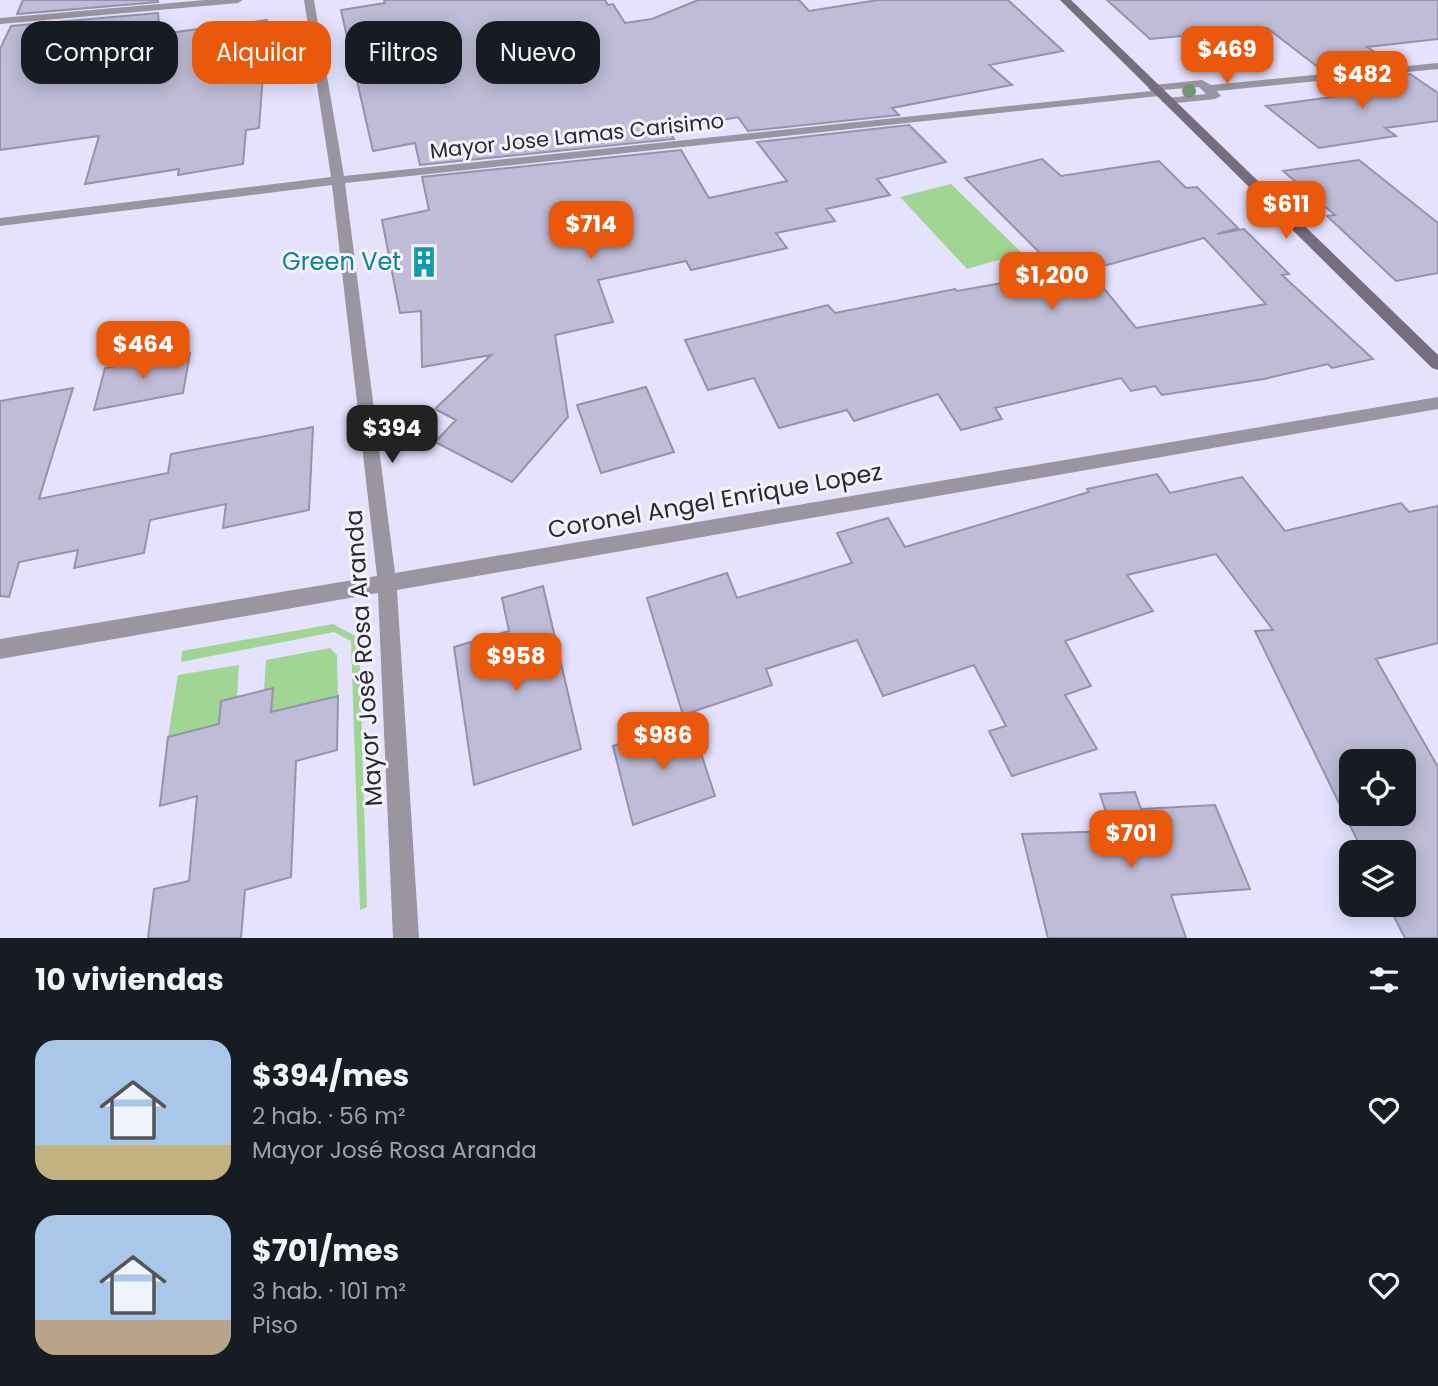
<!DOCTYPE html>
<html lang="es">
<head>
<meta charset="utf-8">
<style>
	:root { --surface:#171b24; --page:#20242c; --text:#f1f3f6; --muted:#9ea1a6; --accent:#ea580c }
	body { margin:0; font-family:Poppins,sans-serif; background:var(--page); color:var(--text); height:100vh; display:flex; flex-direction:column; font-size:26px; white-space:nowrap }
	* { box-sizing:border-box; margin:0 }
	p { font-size:23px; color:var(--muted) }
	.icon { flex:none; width:38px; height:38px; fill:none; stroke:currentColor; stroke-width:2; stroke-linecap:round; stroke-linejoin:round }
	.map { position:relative; height:938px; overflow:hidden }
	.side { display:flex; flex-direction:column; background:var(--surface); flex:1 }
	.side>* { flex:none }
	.guide { position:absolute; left:21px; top:21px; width:700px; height:63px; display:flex; gap:14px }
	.buttons { position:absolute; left:1339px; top:749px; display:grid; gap:14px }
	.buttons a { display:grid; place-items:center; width:77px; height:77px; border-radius:14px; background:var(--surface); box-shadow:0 4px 18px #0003; font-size:35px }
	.price { position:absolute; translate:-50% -60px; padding:0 16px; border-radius:14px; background:var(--accent); color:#fff; font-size:23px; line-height:46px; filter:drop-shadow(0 2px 4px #0008) }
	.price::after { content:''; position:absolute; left:50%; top:42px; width:21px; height:16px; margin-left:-10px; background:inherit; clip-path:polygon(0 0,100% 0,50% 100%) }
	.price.selected { background:#222; color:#fff }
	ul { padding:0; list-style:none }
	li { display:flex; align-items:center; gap:21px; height:175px; padding:0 35px }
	li span { display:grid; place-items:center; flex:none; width:196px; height:140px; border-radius:21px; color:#555 }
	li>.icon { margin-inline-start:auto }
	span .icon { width:84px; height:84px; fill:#fffc; stroke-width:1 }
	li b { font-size:30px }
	h2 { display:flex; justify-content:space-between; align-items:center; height:84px; padding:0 35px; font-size:30px }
	.chip { padding:0 24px; border-radius:21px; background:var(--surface); box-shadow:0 4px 18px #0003; font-size:24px; line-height:63px }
	.chip.selected { background:var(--accent); color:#fff }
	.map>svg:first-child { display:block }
	.green { fill:#a0d593 }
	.building { fill:#bfbcd7; stroke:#9592ac; stroke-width:2; fill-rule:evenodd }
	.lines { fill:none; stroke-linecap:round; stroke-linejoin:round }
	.street { fill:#9a95a0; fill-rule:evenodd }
	.secondary { fill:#766e7e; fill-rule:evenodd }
	.tree { fill:#739472 }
	.labels { text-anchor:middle; stroke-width:6; stroke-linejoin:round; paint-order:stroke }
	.far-street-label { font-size:21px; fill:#2a2933; stroke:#f3f2fd }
	.culture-label { font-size:24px; fill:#0d838f; stroke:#f3f2fd; text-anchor:end }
	.street-label { font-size:24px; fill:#2a2933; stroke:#f3f2fd }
</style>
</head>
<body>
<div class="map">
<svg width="1438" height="938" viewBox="0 0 1438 938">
	<rect width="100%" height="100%" fill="#e5e2fe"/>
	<!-- green -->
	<path class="green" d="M 951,184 L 1022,253 L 967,269 L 900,197 Z
		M 333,624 L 359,638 L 367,907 L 360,910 L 351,641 L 334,632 L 181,662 L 182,651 Z
		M 330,648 L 337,655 L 338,696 L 271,712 L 273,688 L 264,690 L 266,660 Z
		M 239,665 L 237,697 L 221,701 L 219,724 L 168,737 L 178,675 Z"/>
	<!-- building -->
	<path class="building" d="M 23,0 L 158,0 L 158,2 L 17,14 Z
		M 384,0 L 605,0 L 608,5 L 613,4 L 625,23 L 652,19 L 698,0 L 799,0 L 809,11 L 878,0 L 1008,0 L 1063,51 L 989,65 L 1012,85 L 892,108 L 899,115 L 748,131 L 738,117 L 669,130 L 674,139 L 420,165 L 415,143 L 373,151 L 352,59 L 341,10 L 385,3 Z
		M 1107,0 L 1438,0 L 1438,39 L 1367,47 L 1395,65 L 1323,71 L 1267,28 L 1150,39 Z
		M 158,13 L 160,34 L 267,20 L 259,128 L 246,130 L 243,164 L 178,175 L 179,169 L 85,184 L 99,136 L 0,150 L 0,49 L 11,26 Z
		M 1410,74 L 1438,93 L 1438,121 L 1385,128 L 1396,136 L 1319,148 L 1266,106 L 1353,94 L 1337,82 Z
		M 909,125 L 946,162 L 877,179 L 890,195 L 826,209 L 835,221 L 776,233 L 787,248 L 691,270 L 686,261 L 598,280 L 613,322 L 555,335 L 568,417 L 512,482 L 435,442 L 456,420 L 435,409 L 491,355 L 422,367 L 421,311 L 400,313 L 382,220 L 429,210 L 422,177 L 681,150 L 709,198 L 787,181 L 757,142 Z
		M 1042,159 L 1061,176 L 1159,161 L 1186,188 L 1197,187 L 1238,228 L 1217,234 L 1244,229 L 1289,274 L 1282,275 L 1373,359 L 1332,368 L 1328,364 L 1264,379 L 1162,395 L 1155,386 L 1131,391 L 1121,378 L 995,408 L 1002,419 L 961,430 L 938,394 L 854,421 L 847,410 L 779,428 L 754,378 L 708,390 L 685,340 L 828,305 L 835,313 L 955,289 L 957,291 L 1060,273 L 965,178 ZM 1204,238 L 1266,304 L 1136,328 L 1089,270 Z
		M 1359,160 L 1438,223 L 1438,273 L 1396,281 L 1327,216 L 1335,215 L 1283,171 Z
		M 190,353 L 183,393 L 94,410 L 105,368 Z
		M 646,387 L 674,452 L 601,473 L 577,405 Z
		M 73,388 L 39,499 L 168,473 L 171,454 L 313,427 L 309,510 L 223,528 L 226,504 L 150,520 L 144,553 L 74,568 L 78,550 L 19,562 L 9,597 L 0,596 L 0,401 Z
		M 1157,474 L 1170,493 L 1242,477 L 1285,531 L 1401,503 L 1409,512 L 1438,506 L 1438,643 L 1376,659 L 1438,767 L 1438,938 L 1405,938 L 1388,905 L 1404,905 L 1404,852 L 1363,852 L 1255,631 L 1273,630 L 1216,554 L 1127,575 L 1153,611 L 1065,641 L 1091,686 L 1065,695 L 1097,749 L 1012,776 L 989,731 L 1006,726 L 974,665 L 883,696 L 857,640 L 766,669 L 772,685 L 683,715 L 647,598 L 727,573 L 737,598 L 852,563 L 837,533 L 888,518 L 905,547 L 1089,492 L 1087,489 ZM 1351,761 L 1404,761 L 1404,814 L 1351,814 Z
		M 543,586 L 581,749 L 474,785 L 454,647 L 509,631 L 502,598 Z
		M 273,688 L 271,712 L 338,696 L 337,750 L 296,761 L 291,877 L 245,890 L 241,938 L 148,938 L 154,889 L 189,881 L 197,796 L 160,806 L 168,737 L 219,724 L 221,701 Z
		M 690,720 L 715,796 L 633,825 L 613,746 Z
		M 1135,792 L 1141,809 L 1215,805 L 1250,889 L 1171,895 L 1186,938 L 1048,938 L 1022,834 L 1112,831 L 1100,794 Z"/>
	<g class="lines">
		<!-- street -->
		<path class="street" d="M 205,0 L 243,0 L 238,3 L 0,24 L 0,18 Z
			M 304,0 L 314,0 L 344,176 L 1151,91 L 1148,88 L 1154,85 L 1202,80 L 1211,85 L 1438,63 L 1438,69 L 1217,91 L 1221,96 L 1215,99 L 1167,104 L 1161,101 L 1167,98 L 1206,94 L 1199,87 L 1162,90 L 1165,93 L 1159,96 L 345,183 L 395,573 L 1438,397 L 1438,409 L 397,590 L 419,938 L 393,938 L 378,593 L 0,659 L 0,639 L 377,576 L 332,185 L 0,226 L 0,218 L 331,177 Z"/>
		<!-- secondary -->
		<path class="secondary" d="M 1060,0 L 1071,0 L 1438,355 L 1438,370 L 1432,368 Z"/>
	</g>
	<!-- trees -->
	<circle class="tree" cx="1189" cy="91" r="7"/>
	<!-- icons -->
	<defs>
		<symbol id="building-bare" viewBox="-9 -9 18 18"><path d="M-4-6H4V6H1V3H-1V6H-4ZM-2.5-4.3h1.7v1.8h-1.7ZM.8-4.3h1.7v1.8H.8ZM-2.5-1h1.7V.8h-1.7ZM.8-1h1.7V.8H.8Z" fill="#0f9aa8" stroke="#f3f2fd" stroke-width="2.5" paint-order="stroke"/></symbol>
	</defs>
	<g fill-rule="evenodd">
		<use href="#building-bare" x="402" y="240" width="44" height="44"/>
	</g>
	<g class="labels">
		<!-- far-street labels -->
		<g class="far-street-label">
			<text transform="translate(577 136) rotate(-6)" y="7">Mayor Jose Lamas Carisimo</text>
		</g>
		<!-- culture labels -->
		<g class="culture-label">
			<text x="401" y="270">Green Vet</text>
		</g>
		<!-- street labels -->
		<g class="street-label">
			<text transform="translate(715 501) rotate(-10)" y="8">Coronel Angel Enrique Lopez</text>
			<text transform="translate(364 658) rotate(-94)" y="8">Mayor José Rosa Aranda</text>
		</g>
	</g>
</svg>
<div class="buttons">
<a><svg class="icon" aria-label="locate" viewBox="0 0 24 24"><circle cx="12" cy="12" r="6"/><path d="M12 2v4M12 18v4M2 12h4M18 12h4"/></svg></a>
<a><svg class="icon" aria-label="layers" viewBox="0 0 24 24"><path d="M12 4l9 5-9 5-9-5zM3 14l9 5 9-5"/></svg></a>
</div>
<b class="price" style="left:1227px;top:86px">$469</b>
<b class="price" style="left:1362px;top:111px">$482</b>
<b class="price" style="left:1286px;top:241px">$611</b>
<b class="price" style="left:591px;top:261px">$714</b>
<b class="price" style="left:1052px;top:312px">$1,200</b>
<b class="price" style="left:143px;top:381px">$464</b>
<b class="price selected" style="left:392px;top:465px">$394</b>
<b class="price" style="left:516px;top:693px">$958</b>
<b class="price" style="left:663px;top:772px">$986</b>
<b class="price" style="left:1131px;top:870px">$701</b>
<div class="guide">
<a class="chip">Comprar</a>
<a class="chip selected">Alquilar</a>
<a class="chip">Filtros</a>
<a class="chip">Nuevo</a>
</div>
</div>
<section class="side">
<h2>10 viviendas<svg class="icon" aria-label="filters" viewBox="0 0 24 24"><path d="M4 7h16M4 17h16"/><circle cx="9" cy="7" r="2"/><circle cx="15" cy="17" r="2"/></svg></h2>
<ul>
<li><span style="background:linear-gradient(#a9c7e8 75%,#c2b280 0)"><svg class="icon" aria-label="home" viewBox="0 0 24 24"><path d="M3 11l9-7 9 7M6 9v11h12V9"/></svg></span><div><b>$394/mes</b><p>2 hab. · 56 m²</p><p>Mayor José Rosa Aranda</p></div><svg class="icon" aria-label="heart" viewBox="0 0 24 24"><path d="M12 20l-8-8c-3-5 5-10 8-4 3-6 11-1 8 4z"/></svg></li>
<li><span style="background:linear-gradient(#a9c7e8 75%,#b9a48a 0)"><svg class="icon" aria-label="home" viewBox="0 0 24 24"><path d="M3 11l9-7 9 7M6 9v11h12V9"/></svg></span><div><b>$701/mes</b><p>3 hab. · 101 m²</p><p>Piso</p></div><svg class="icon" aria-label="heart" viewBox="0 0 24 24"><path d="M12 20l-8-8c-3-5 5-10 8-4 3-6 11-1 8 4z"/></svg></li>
</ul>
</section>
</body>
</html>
